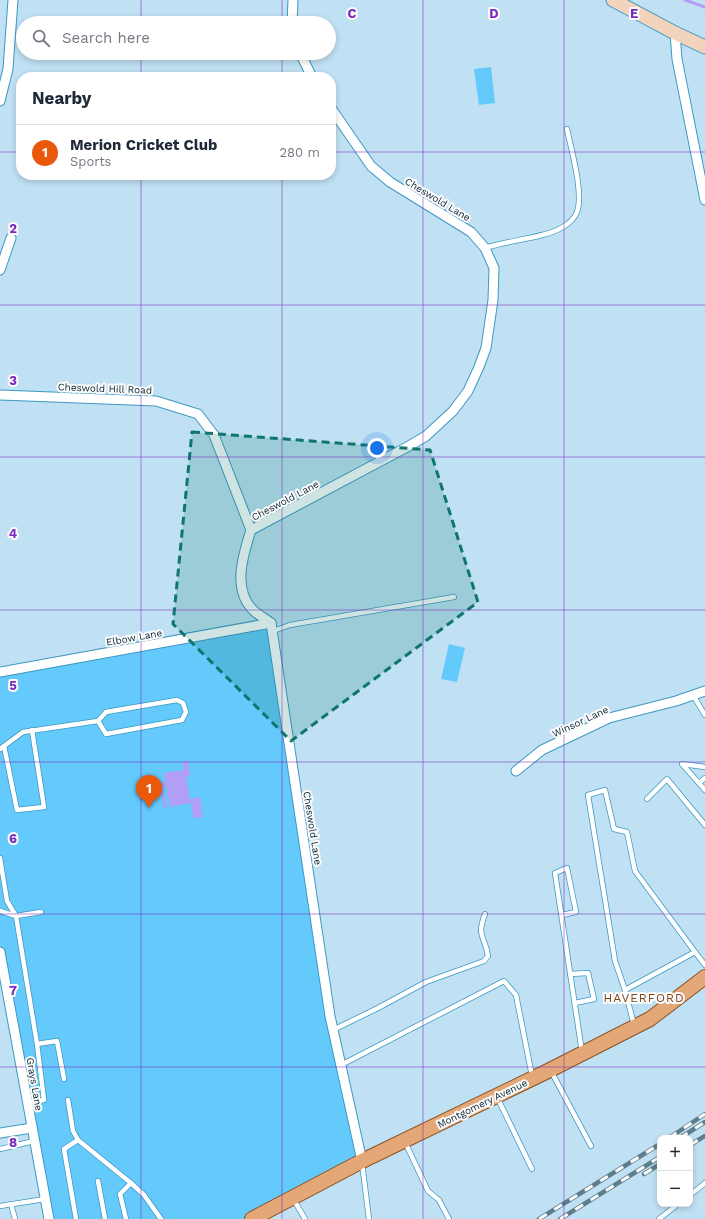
<!DOCTYPE html>
<meta charset="utf-8">
<style>
body{margin:0;font-family:"Work Sans",sans-serif;background:#f6f6f7;color:#1f2937}
.controls{position:absolute;right:12px;bottom:12px;display:grid;overflow:hidden;border-radius:8px;box-shadow:0 2px 6px #0003}
.controls button{width:36px;height:36px;display:grid;place-items:center;padding:0;border:0;border-bottom:1px solid #e0e1e3;background:#fff;color:#1f2937;font:20px sans-serif}
.you{position:absolute;left:377px;top:448px;width:14px;height:14px;margin:-10px;border:3px solid #fff;border-radius:50%;background:#1a73e8;box-shadow:0 0 0 6px #1a73e833}
.badge{display:grid;place-items:center;width:26px;height:26px;border-radius:50%;background:#ea580c;color:#fff;font-size:13px;font-weight:700}
.pin{position:absolute;translate:-50% -33px;filter:drop-shadow(0 1px 2px #0008)}
.pin::after{content:'';position:absolute;top:21px;width:14px;height:12px;background:inherit;clip-path:polygon(0 0,100% 0,50% 100%)}
.list{margin:0;padding:0;list-style:none}
h2{display:flex;justify-content:space-between;align-items:center;height:52px;margin:0;padding:0 16px;font-size:17px}
h2 small{font-size:13px;font-weight:400;color:#747a83}
.list li{display:grid;grid-template-columns:26px 1fr auto;gap:12px;align-items:center;box-sizing:border-box;height:56px;padding:0 16px;border-top:1px solid #e0e1e3}
.list b{display:block;font-size:15px;white-space:nowrap}
.list p{margin:0;font-size:13px;white-space:nowrap;color:#747a83}
.list em{font-size:13px;font-style:normal;color:#747a83}
.icon{flex:none;width:22px;height:22px;fill:none;stroke:currentColor;stroke-width:2;stroke-linecap:round;stroke-linejoin:round}
.map{position:relative;flex:none;width:705px;height:1219px;overflow:hidden}
.search{position:absolute;background:#fff;box-shadow:0 2px 6px #0003;left:16px;top:16px;width:320px;height:44px;display:flex;align-items:center;gap:10px;box-sizing:border-box;padding:0 14px;border-radius:22px;color:#747a83;font-size:15px}
.panel{position:absolute;background:#fff;box-shadow:0 2px 6px #0003;left:16px;top:72px;width:320px;height:108px;border-radius:16px}
.map>svg:first-child{display:block}
.green{fill:#64c9fb}
.water{fill:#b19ff5}
.lines{fill:none;stroke-linecap:round;stroke-linejoin:round}
.stream{stroke:#b19ff5;stroke-width:3}
.lane-casing{stroke:#3d98c3;stroke-width:6}
.street-casing{stroke:#3d98c3;stroke-width:11}
.secondary-casing{stroke:#3d98c3;stroke-width:15}
.primary-casing{stroke:#8a5223;stroke-width:16}
.lane{stroke:#fff;stroke-width:4.5}
.street{stroke:#fff;stroke-width:9}
.secondary{stroke:#f2d3bb;stroke-width:13}
.primary{stroke:#e4a777;stroke-width:14}
.rail-casing{stroke:#5f7e8d;stroke-width:4.5}
.rail{stroke:#fcfcfc;stroke-width:3;stroke-dasharray:9;stroke-linecap:butt}
.marked{fill:#0f766e;fill-opacity:0.2;stroke:#0f766e;stroke-width:3;stroke-dasharray:8 5;stroke-linejoin:round}
.grid{fill:none;stroke:#7b2cbf;stroke-width:1;stroke-opacity:0.55}
.labels{text-anchor:middle;stroke-width:4;stroke-linejoin:round;paint-order:stroke}
.street-label{font-size:10px;fill:#04212e;stroke:#fcfcfc}
.quarter-label{font-size:12px;letter-spacing:1px;fill:#804418;stroke:#fcfcfc}
.grid-label{font-size:13px;text-anchor:middle;font-weight:bold;fill:#7b2cbf;stroke:#fcfcfc;stroke-width:4;stroke-linejoin:round;paint-order:stroke}
</style>
<div class="map">
<svg width="705" height="1219" viewBox="0 0 705 1219">
<rect width="100%" height="100%" fill="#c0e1f3"/>
<!-- green -->
<g class="green">
<path d="M491,67L495,103L479,105L474,69Z"/>
<path d="M271,623L330,1016L362,1161L248,1219H50L0,945V672Z"/>
<path d="M449,644L465,648L457,682L441,679Z"/>
</g>
<!-- water -->
<path class="water" d="M188,761L190,776L186,777L190,799L200,797L203,817L193,818L191,803L170,807L166,786L163,787L167,808L164,809L159,782L165,783L164,773L184,770L182,762Z"/>
<g class="lines">
<!-- stream -->
<path class="stream" d="M685,0L705,7"/>
<defs>
<g id="lane">
<path d="M485,248C504,242 523,240 542,235C555,232 572,225 577,212C584,193 571,149 567,129"/>
<path d="M273,631L290,625L454,597"/>
<path d="M693,695L705,715"/>
<path d="M4,746L17,810L44,807L32,730"/>
<path d="M0,749L23,732L98,721L106,712L177,700L183,703L186,712L182,720L106,734L98,721"/>
<path d="M705,767L682,764L705,790"/>
<path d="M699,783L705,778"/>
<path d="M647,799L667,779L705,825"/>
<path d="M0,858L7,901L16,916"/>
<path d="M0,911L16,916"/>
<path d="M562,915L576,912L567,868L555,873L582,1052"/>
<path d="M570,974L588,973L594,999L575,1003"/>
<path d="M625,990L615,961L588,795L605,790L614,829L627,832L635,871L695,952"/>
<path d="M634,1025L625,990L695,952L705,965"/>
<path d="M333,1030L378,1008L426,982L484,961L488,956C485,935 476,938 485,914"/>
<path d="M37,1044L16,916L41,912"/>
<path d="M341,1065L504,981L516,995L532,1076"/>
<path d="M551,1071L591,1146"/>
<path d="M497,1097L532,1169"/>
<path d="M68,1100L73,1131L78,1140L131,1183L144,1195L161,1219"/>
<path d="M27,1103L44,1100L37,1044L57,1041L64,1079"/>
<path d="M405,1142L428,1191L439,1200L449,1219"/>
<path d="M0,1149L34,1141"/>
<path d="M362,1163L369,1219"/>
<path d="M98,1181L105,1219"/>
<path d="M690,1195L705,1183"/>
<path d="M294,1200L305,1219"/>
<path d="M11,1204L15,1219"/>
<path d="M0,1206L45,1199"/>
<path d="M76,1219L64,1149L78,1140"/>
<path d="M126,1219L120,1194L131,1183"/>
<path d="M659,1219L678,1204"/>
</g>
<g id="street">
<path d="M292,23L293,0"/>
<path d="M675,33L677,59L705,200"/>
<path d="M300,53L312,77"/>
<path d="M0,101L8,69L13,0"/>
<path d="M331,108L371,166L390,182L471,232L485,248L494,268L493,300L486,348L479,367L468,391L453,411L426,436L409,446L251,530C243,555 232,589 253,610C258,615 266,619 271,623L330,1016L362,1161"/>
<path d="M0,270L11,238"/>
<path d="M0,395L156,401L198,414L214,435L251,530"/>
<path d="M0,672L271,623"/>
<path d="M516,771L542,750L609,718L676,701L705,691"/>
<path d="M0,952L49,1219"/>
<path d="M0,1133L32,1128"/>
</g>
<path id="secondary" d="M613,0L675,33L705,47"/>
<path id="primary" d="M252,1219L362,1161L550,1070L650,1019L705,977"/>
</defs>
<!-- lane casing -->
<use href="#lane" class="lane-casing"/>
<!-- street casing -->
<use href="#street" class="street-casing"/>
<!-- secondary casing -->
<use href="#secondary" class="secondary-casing"/>
<!-- primary casing -->
<use href="#primary" class="primary-casing"/>
<!-- lane -->
<use href="#lane" class="lane"/>
<!-- street -->
<use href="#street" class="street"/>
<!-- secondary -->
<use href="#secondary" class="secondary"/>
<!-- primary -->
<use href="#primary" class="primary"/>
<defs>
<g id="rail">
<path d="M669,1138L705,1114"/>
<path d="M680,1138L705,1122"/>
<path d="M690,1145L705,1136"/>
<path d="M644,1174L660,1164"/>
<path d="M539,1219L660,1144"/>
<path d="M560,1219L660,1157"/>
</g>
</defs>
<!-- rail casing -->
<use href="#rail" class="rail-casing"/>
<!-- rail -->
<use href="#rail" class="rail"/>
</g>
<!-- marked area -->
<path class="marked" d="M192,432L430,450L478,602L291,741L173,624Z"/>
<!-- grid -->
<path class="grid" d="M141,0V23M282,0V23M423,0V1219M564,0V1219M141,53V77M282,53V77M0,152H21M331,152H705M141,175V1219M282,175V1219M0,305H705M0,457H705M0,610H705M0,762H705M0,914H705M0,1067H705"/>
<g class="labels">
<!-- street labels -->
<g class="street-label">
<text transform="translate(438 199) rotate(31)" y="4">Cheswold Lane</text>
<text transform="translate(105 388) rotate(2)" y="4">Cheswold Hill Road</text>
<text transform="translate(285 500) rotate(-28)" y="4">Cheswold Lane</text>
<text transform="translate(134 637) rotate(-10)" y="4">Elbow Lane</text>
<text transform="translate(580 721) rotate(-25)" y="4">Winsor Lane</text>
<text transform="translate(313 828) rotate(81)" y="4">Cheswold Lane</text>
<text transform="translate(35 1084) rotate(80)" y="4">Grays Lane</text>
<text transform="translate(482 1103) rotate(-26)" y="4">Montgomery Avenue</text>
</g>
<!-- quarter labels -->
<g class="quarter-label">
<text x="644" y="1002">HAVERFORD</text>
</g>
</g>
<g class="grid-label">
<text x="352" y="18">C</text>
<text x="494" y="18">D</text>
<text x="634" y="18">E</text>
<text x="13" y="233">2</text>
<text x="13" y="385">3</text>
<text x="13" y="538">4</text>
<text x="13" y="690">5</text>
<text x="13" y="843">6</text>
<text x="13" y="995">7</text>
<text x="13" y="1147">8</text>
</g>
</svg>
<div class="controls">
<button>+</button>
<button>−</button>
</div>
<div class="you"></div>
<div class="pin badge" style="left:149px;top:808px">1</div>
<div class="search"><svg class="icon" aria-label="search" viewBox="0 0 24 24"><circle cx="10" cy="10" r="6"/><path d="M15 15l6 6"/></svg>Search here</div>
<section class="panel">
<h2>Nearby<small></small></h2>
<ul class="list">
<li><span class="badge">1</span><div><b>Merion Cricket Club</b><p>Sports</p></div><em>280 m</em></li>
</ul>
</section>
</div>
